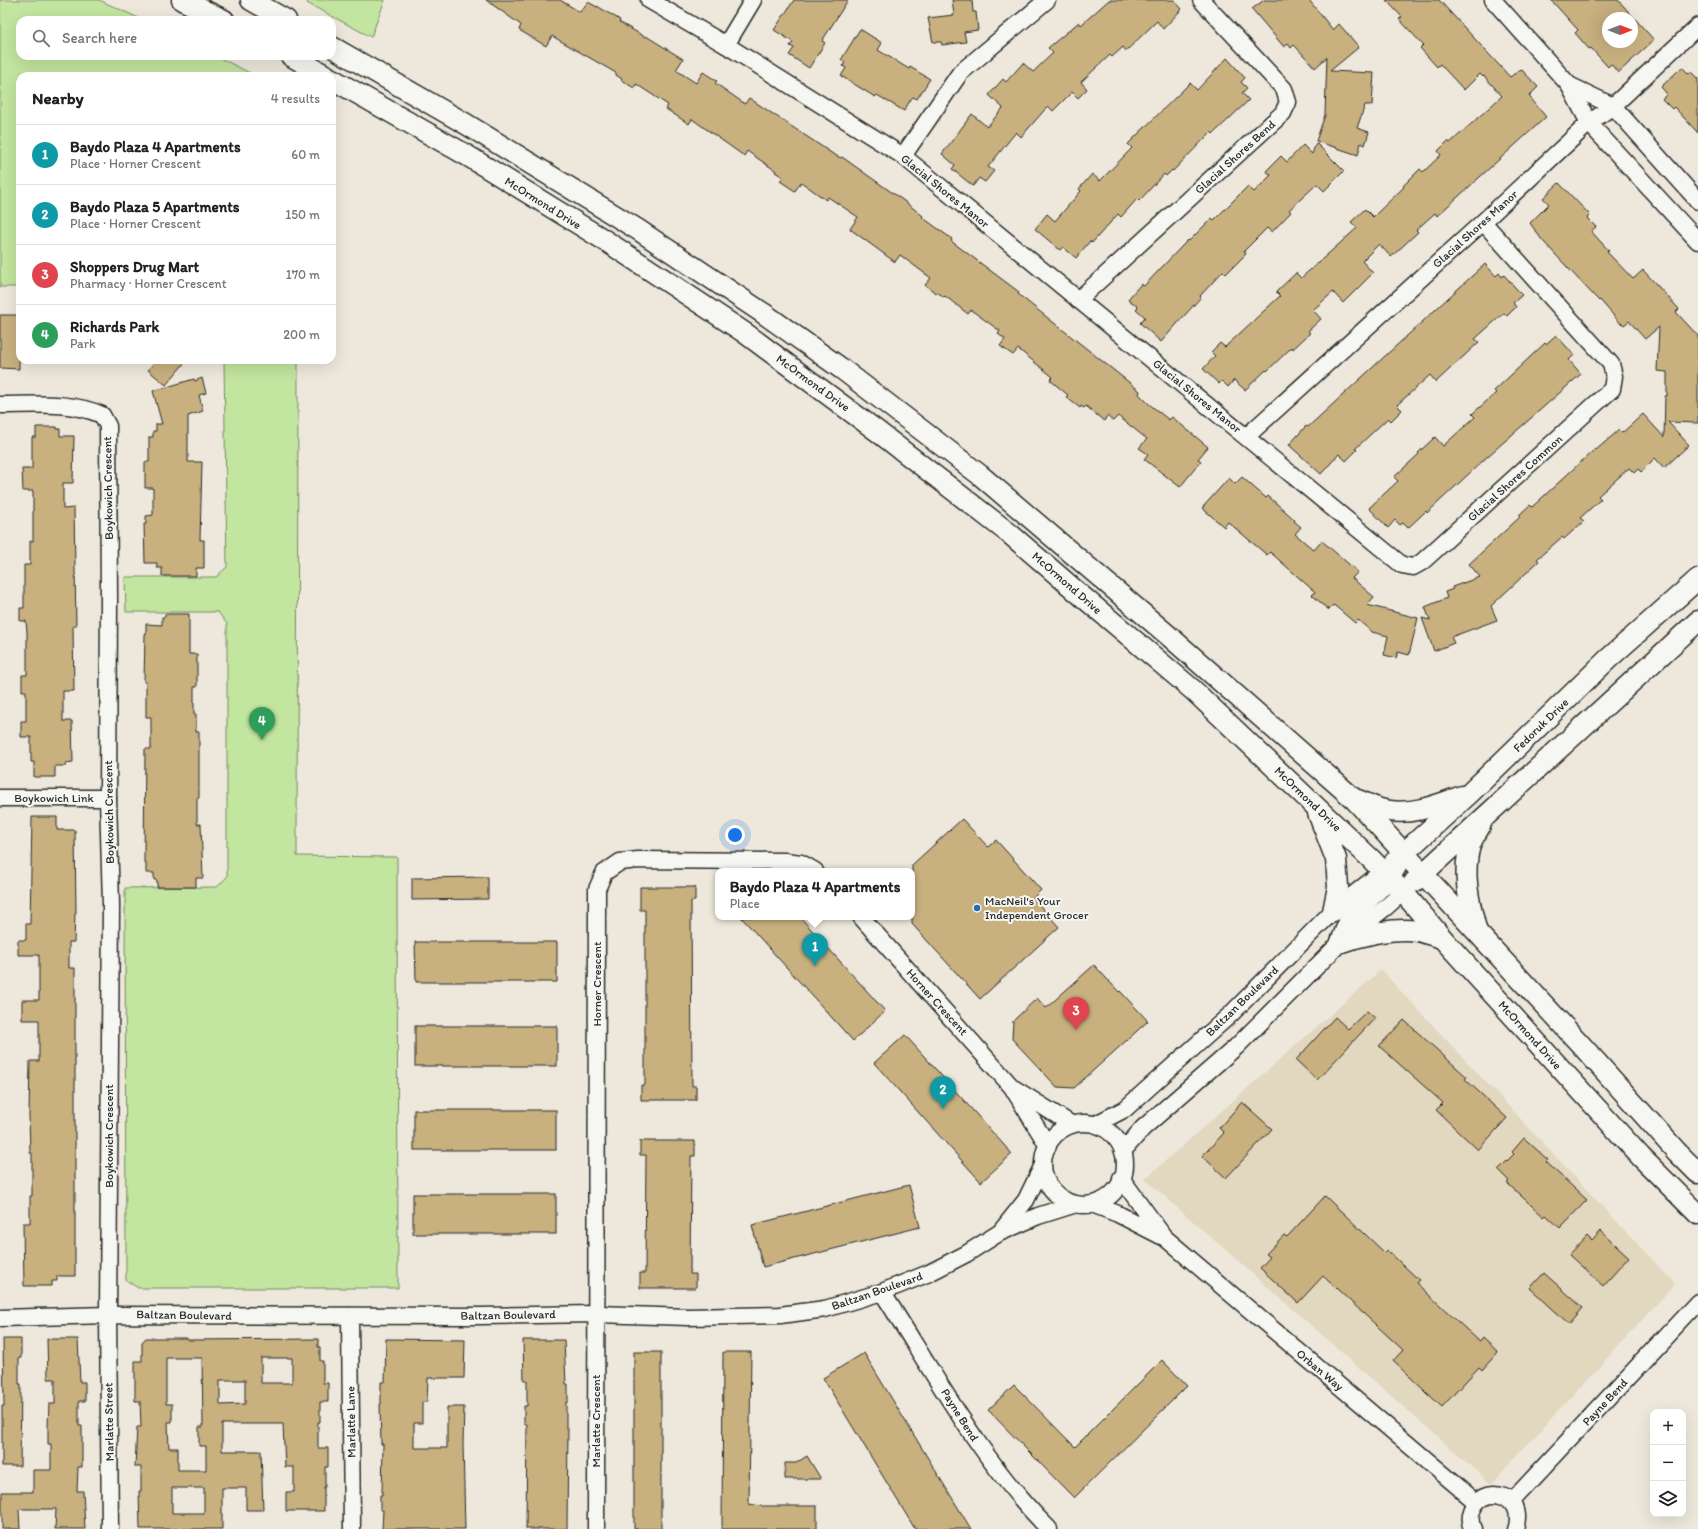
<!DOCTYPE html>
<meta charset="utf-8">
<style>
body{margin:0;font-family:Itim,sans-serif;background:#f6f6f6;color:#202124}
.controls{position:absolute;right:12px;bottom:12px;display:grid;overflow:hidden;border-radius:8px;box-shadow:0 4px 16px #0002}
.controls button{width:36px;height:36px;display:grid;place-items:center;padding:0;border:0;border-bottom:1px solid #e0e0e0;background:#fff;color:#202124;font:20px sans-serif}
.compass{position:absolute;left:1602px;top:12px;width:36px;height:36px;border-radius:50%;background:#fff;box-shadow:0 4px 16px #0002;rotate:90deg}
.you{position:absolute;left:735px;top:835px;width:14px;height:14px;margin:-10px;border:3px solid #fff;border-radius:50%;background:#1a73e8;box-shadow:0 0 0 6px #1a73e833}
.badge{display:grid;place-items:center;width:26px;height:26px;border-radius:50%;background:#b45309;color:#fff;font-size:13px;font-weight:700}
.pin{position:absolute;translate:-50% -33px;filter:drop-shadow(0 1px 2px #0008)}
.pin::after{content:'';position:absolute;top:21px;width:14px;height:12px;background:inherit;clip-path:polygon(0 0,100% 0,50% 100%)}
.popup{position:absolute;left:715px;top:868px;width:200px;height:52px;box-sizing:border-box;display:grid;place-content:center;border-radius:8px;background:#fff;filter:drop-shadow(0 1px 3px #0005);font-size:13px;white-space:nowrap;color:#757577}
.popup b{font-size:15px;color:#202124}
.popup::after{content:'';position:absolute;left:50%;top:100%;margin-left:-8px;border:8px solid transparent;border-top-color:#fff}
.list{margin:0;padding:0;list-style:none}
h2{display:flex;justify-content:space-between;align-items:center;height:52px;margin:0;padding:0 16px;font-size:17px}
h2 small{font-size:13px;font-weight:400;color:#757577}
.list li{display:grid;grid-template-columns:26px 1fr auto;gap:12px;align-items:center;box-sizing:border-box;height:60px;padding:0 16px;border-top:1px solid #e0e0e0}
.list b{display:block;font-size:15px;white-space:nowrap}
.list p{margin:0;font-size:13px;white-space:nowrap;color:#757577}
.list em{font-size:13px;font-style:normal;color:#757577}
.icon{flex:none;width:22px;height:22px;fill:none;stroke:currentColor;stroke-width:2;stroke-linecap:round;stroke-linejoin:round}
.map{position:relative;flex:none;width:1698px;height:1529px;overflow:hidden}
.search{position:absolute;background:#fff;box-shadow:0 4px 16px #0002;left:16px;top:16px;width:320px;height:44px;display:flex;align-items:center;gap:10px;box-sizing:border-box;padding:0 14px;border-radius:12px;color:#757577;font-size:15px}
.panel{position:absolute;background:#fff;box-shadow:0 4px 16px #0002;left:16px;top:72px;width:320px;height:292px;border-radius:12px}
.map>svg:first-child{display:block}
.built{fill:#e2d7bf}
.green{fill:#c2e59f;stroke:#768865}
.building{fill:#c8b07f;stroke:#2b2b2b;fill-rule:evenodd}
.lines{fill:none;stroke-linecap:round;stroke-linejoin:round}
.minor-casing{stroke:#2b2b2b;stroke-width:19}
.major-casing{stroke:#2b2b2b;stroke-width:23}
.minor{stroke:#f6f6f2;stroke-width:16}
.major{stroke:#f6f6f2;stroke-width:20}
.poi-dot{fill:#1f6fb2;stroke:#f6f6f2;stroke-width:1.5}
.labels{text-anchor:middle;stroke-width:4;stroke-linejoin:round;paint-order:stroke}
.street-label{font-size:12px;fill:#2b2b2b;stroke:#f6f6f2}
.poi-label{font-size:12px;fill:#2b2b2b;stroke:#f6f6f2;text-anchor:start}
</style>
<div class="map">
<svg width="1698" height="1529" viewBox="0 0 1698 1529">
<rect width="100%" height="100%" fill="#ede8db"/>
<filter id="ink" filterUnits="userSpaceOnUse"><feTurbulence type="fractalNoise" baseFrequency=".025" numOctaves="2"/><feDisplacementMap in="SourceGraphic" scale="8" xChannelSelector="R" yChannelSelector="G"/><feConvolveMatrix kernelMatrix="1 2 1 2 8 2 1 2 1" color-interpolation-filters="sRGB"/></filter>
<g filter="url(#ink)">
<!-- built -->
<path class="built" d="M1381,970L1675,1284L1491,1484L1145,1179Z"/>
<!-- green -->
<g class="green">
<path d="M0,0H99L143,20H20V56H216L256,76H20V287H0Z"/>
<path d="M308,0H385L371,37L307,3Z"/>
<path d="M224,360H298L297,856L397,857L398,1288H138L126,1280L125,888L217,887L227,877V624L218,612H126L125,577H216L227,567Z"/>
</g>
<!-- building -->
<g class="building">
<path d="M486,0H560L580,12L588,2L597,7V6L620,20L619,22L645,37L646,36L683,59L676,70L696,83L703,72L717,81L715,83L745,104L749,98L833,154L841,158L842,157L904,201L923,216L922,217L952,239L951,241L1019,292L1018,294L1044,315L1140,391L1139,394L1149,404L1169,420L1172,417L1208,447L1198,459L1201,461L1180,487L1144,459L1148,454L1139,448L1147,439L1118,416L1113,421L1107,416L1104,421L1086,406L1084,408L1081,406L1080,408L1066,397L1068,395L1050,380L1053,377L1018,349L1013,355L1000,346L1005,339L998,334L1000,331L971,310L968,314L945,296L944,297L937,292L936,293L925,285L931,278L900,255L895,262L850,229L858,217L828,197L826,200L801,182L795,191L780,181L783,177L775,172L776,171L747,151L744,156L692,119L689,124L666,109L668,105L636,84L634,88L621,80L622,79L616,75V73L552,36L546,46L519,30L521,25Z"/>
<path d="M794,0H848L822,41L825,43L809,68L789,55L794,48L790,46L793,42L774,30Z"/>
<path d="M952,0H972L973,12H976L978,30L964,32L966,42L942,45L941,42H933L928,18L954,15Z"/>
<path d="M1109,0H1174L1182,9L1163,29L1157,21L1126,51L1123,47L1112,57L1110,55L1081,82L1087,89L1078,98L1072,92L1053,111L1048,106L1021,137L1016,132L988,167L994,171L985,182L979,178L973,186L952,169L955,165L942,154L972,114L987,127L1003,108L989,95L1003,79L1006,82L1023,63L1033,72L1053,53L1048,48L1079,22L1081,25Z"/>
<path d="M1264,0H1309L1333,30L1339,24L1359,47L1330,71L1374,73L1372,105H1365L1357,128L1369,132L1365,145L1361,143L1358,155L1316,141L1325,115L1327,57L1315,68L1296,47L1294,45L1291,48L1288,44L1284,47L1252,9Z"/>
<path d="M1386,0H1439L1510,77L1521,69L1538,87L1529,96L1546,117L1437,216L1435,213L1416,230L1418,232L1391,257L1379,244L1362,261L1373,273L1343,303L1333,292L1313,310L1321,319L1308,331L1310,333L1293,349L1292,347L1267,371L1266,370L1245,390L1234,380L1228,387L1222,381L1219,384L1203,369L1215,356L1211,352L1220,343L1225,347L1280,296L1276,292L1296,273L1301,278L1357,228L1351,222L1365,209L1373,217L1404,187L1403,186L1420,169L1423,172L1441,155L1438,151L1448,141L1450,143L1502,96L1484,76L1483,77L1480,74L1464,90L1440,64L1437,67L1420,48L1423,45L1399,19L1402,17Z"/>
<path d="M1551,0H1618L1654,40L1618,73L1611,64L1608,67L1591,48L1589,49L1575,33L1578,30ZM1608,18H1632V42H1608Z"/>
<path d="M860,29L882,43L878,50L909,69L910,67L930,79L917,99L913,97L911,99L904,111L877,95L875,97L841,76L846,68L843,66L845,62L841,60Z"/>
<path d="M1227,58L1245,78L1241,82L1247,88L1242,93L1249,100L1213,134L1211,132L1173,171L1172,170L1166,176L1164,174L1139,201L1137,199L1121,217L1118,214L1092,243L1090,241L1076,258L1063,247L1060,250L1035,229L1047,214L1055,221L1081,191L1079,189L1092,174L1100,181L1132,148L1128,144L1190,83L1197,90Z"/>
<path d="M1682,67L1689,74L1691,72L1698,79V133L1674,107L1672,109L1662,99L1667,94L1661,87Z"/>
<path d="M1316,143L1344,171L1324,191L1317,184L1289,210L1291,212L1272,232L1267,228L1244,251L1246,254L1226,274L1223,271L1200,296L1201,297L1161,342L1140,323L1145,317L1136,309L1138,307L1128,299L1141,284L1144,286L1183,245L1188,240L1189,241L1212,218L1214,220L1248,186L1254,192L1271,175L1266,171L1281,156L1287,162L1303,145L1312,154Z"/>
<path d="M1559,183L1590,215L1587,218L1596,227L1591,231L1609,251L1607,252L1633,279L1643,270L1679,309L1676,312L1698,336V423L1668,422L1689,445L1664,468L1655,458L1641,472L1638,469L1634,473L1629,468L1598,496L1601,499L1580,518L1584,521L1564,539L1562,537L1537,559L1539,561L1491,606L1497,620L1451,637L1454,643L1434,651L1422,618L1430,620L1425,607L1447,598L1445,592L1453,589L1452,587L1480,577L1469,564L1521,516L1519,515L1530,505L1532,507L1595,449L1596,450L1619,430L1622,433L1643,414L1664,437L1665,396H1667V372L1657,371L1659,327L1645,339L1629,321L1624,325L1622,323L1621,324L1600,300L1599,301L1581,282L1542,240L1530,223L1549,204L1543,198Z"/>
<path d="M1485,264L1496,276L1499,273L1502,277L1504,275L1522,295L1513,303L1516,307L1507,316L1504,313L1475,339L1479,342L1436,382L1430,375L1397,405L1402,410L1391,421L1388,418L1355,449L1357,450L1346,461L1339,454L1321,474L1289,445L1306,426L1308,427Z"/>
<path d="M0,315H19V369L0,368Z"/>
<path d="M1556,335L1574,355L1569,360L1581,374L1488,456L1427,513L1426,511L1408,528L1403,523L1400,525L1395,520L1388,528L1369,508L1398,481L1394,477L1419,454L1418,453L1435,437L1443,446L1475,417L1472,414L1496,393L1494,391L1545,343L1546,344Z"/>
<path d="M156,360H187L166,385L148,370Z"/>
<path d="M202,378L206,393L199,395L203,411L188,416V462H202L200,540H204V568H196V576H162V568H157V563H145L144,524H146V516L153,515V488H145V462H149V437H153V431H156V424H162L153,391L194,379L195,381Z"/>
<path d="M36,427H57V429H60V436H74L73,483H63V509L74,508L76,626H73L74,691H63V721H72L73,762L66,763V766H55V777H34V762H31V737H21V721H26V691H22V675H27V632L26,621H20V608H24V565H30V541H33V491H23L22,469H32V437H36Z"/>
<path d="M1242,477L1266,498L1268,496L1295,520L1294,521L1301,527L1295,534L1314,550L1322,541L1358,572L1352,578L1374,597L1367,605L1418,618L1409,655L1398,652L1396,658L1384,655L1388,636L1372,632L1358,620L1355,623L1335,606L1333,605L1329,610L1312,595L1315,592L1270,552L1267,555L1228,522L1224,527L1202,508L1229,478L1235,484Z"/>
<path d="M165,614H189V654H197V687H194V714H196V732H199V798H197V824H201L203,878H196V887H157V880H154V873H146V862H144L145,749H151V717H146V682H144L145,634H146V624L162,625V617H165Z"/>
<path d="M32,817H57V830H75L76,913H75L74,942H69V968H75V1276H57V1281H52V1286H24L23,1223H30V1196H32V1153H30L29,1116L30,1061H39V1020H22V1000H39V955H18V940H26V924H30Z"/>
<path d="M962,819L988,847L996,840L1041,890L1033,898L1059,927L980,999L912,924V865Z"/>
<path d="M488,877V899L412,900V878Z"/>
<path d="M640,887H695V901H691L692,1086H696V1100H641V1085H645V910H640Z"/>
<path d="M741,917H800L885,1011L853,1041Z"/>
<path d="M415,942H557V982H416Z"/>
<path d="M1094,965L1119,992L1120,991L1148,1021L1074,1088L1057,1087L1012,1039L1013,1021L1037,998L1046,1008Z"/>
<path d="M1367,1011L1375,1018L1317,1080L1296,1060L1335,1017L1348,1029Z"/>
<path d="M1404,1020L1467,1077L1465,1079L1507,1118L1478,1150L1436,1110L1443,1103L1379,1046Z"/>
<rect x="415" y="1026" width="142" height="40"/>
<path d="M905,1035L1012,1154L981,1182L874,1063Z"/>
<path d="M1242,1102L1272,1129L1226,1178L1202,1156L1224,1133L1219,1128Z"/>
<rect x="414" y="1110" width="142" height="40"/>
<path d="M1524,1138L1548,1160L1546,1162L1587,1200L1560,1228L1546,1215L1544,1217L1507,1183L1509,1181L1498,1170L1514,1154L1512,1152Z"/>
<path d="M640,1141H695V1156H691L690,1274H696V1288H640V1273H645L646,1155H640Z"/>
<path d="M909,1185L920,1227L763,1267L752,1225Z"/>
<rect x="413" y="1194" width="143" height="40"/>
<path d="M1325,1196L1385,1253L1387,1250L1419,1280L1416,1283L1480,1342L1483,1338L1498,1352L1482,1370L1479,1367L1442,1407L1393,1361L1403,1350L1323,1276L1298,1303L1260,1268L1270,1257L1266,1254L1284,1235L1287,1237Z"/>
<path d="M1601,1231L1629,1257L1603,1286L1569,1255L1587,1236L1592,1241Z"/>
<path d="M1544,1273L1583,1308L1569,1324L1530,1288Z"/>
<path d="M146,1338H187V1340L318,1339V1347H320V1361H323V1383H328V1402H320V1422H318V1448H328V1467H325V1487H324V1511H286V1492H294V1467H285L283,1424H222V1451H261L263,1510H246V1488H222V1529H140L139,1491H141V1467H135L137,1427H141L140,1401H135V1361H142V1342ZM166,1358H202L203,1427H199V1446H206V1470H178V1448H169L168,1422H172V1404H166ZM261,1358H292V1383H261ZM220,1380H245V1404L220,1405ZM172,1488H204V1513H172Z"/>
<path d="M3,1339H21V1358H19V1384H21L20,1466H2V1406H4Z"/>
<path d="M47,1339H78L80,1382H85V1401H79V1426H82V1467H78L77,1491H83L85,1529H55L56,1509H22L19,1510L20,1529H2V1492H33V1470H51V1444H48V1426L49,1404H55V1379H48Z"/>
<path d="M386,1339L465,1340L464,1378H428L427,1402H422V1423H414V1448H447V1407H464L463,1444L465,1529H382L383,1510H380V1495H382L383,1444H381L380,1404H381V1382H385Z"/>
<path d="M523,1340H564L566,1384H568V1402H566V1428H568L567,1529H526L527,1424H524V1406H527V1380H524Z"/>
<rect x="634" y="1352" width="27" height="177"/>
<path d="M723,1352H751L749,1504L761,1506H817V1529H722Z"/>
<path d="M864,1353L971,1529H915L823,1378Z"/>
<path d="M1162,1360L1187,1386L1074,1498L988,1410L1014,1385L1075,1447Z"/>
<path d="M807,1456L821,1479H785V1463H796Z"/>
</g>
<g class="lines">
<defs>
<g id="minor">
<path d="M649,0L726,45L903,156L1402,565L1413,567L1422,562L1612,389L1614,376L1611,364L1483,222"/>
<path d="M1493,0L1569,85L1589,123L1698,241"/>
<path d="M726,45L753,0"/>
<path d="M1569,85L1613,106L1698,201"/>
<path d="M903,156L960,73L1047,0"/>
<path d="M1078,300L1283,113L1288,102L1284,89L1201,0"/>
<path d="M0,405C34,405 70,401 102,415L108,426L109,600L108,798L111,905L108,1315L110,1529"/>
<path d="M1247,436L1483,222L1589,123L1613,106L1698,26"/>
<path d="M0,798H108"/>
<path d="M861,917L1012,1087L1048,1146"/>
<path d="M1015,1089L1071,1124"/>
<circle cx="1084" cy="1164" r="41"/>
<path d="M1096,1124L1125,1109L1231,1014L1333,911L1383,871"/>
<path d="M1123,1151L1143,1128L1236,1047L1341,942L1385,908L1403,892"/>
<path d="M1121,1178L1164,1237L1476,1502"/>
<path d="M1092,1204L1118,1214L1161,1236"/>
<path d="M1002,1230L1026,1200L1042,1167"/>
<path d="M882,1292C933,1371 982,1463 1049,1529"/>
<path d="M350,1316L352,1529"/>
<path d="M0,1318L108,1315L480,1316L597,1314L688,1317L780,1315L825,1309L882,1292L929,1273L966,1254L999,1233L1038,1216L1076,1204"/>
<path d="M1512,1501L1698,1302"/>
<path d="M596,1529L597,889L604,873L620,862L638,860L785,861L801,863L815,871"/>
<path d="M1473,1529C1470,1523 1470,1517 1472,1511C1481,1482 1527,1492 1515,1529"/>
</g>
<g id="major">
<path d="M182,0L224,20"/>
<path d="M251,0L286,20"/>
<path d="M332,47L466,124L637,229L763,313L842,369L980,475L1169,636L1354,799L1583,1047L1677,1152L1698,1173"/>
<path d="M291,56L327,76"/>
<path d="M332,79L468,156L606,241L745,333L877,431L1010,534L1083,597L1193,690L1371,859L1403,892L1442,938L1641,1157L1698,1214"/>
<path d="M1358,800C1366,803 1375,808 1384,810C1411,816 1437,805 1462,796"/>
<path d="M1318,813L1336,859L1338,887L1333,911"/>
<path d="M1395,861L1469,794L1608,659L1698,579"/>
<path d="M1414,882L1698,621"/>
<path d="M1476,929C1469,902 1462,873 1470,845C1472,839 1477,832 1480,826"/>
<path d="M1341,942L1351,916L1389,878L1396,867"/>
<path d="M1341,942C1366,935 1392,927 1418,931C1426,933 1434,936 1442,938"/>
</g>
</defs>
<!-- minor casing -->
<use href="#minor" class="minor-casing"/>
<!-- major casing -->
<use href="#major" class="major-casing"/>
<!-- minor -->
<use href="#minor" class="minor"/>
<!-- major -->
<use href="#major" class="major"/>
</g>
</g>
<!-- markers -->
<circle class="poi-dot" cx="977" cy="908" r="4"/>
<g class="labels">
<!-- street labels -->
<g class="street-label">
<text transform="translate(1235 157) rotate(-42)" y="4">Glacial Shores Bend</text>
<text transform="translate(945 191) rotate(39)" y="4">Glacial Shores Manor</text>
<text transform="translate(543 203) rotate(32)" y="4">McOrmond Drive</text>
<text transform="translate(1475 229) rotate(-42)" y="4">Glacial Shores Manor</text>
<text transform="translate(813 383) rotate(36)" y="4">McOrmond Drive</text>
<text transform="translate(1197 396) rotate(39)" y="4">Glacial Shores Manor</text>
<text transform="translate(1515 478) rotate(-42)" y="4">Glacial Shores Common</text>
<text transform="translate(108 488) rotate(-91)" y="4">Boykowich Crescent</text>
<text transform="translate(1067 583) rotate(41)" y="4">McOrmond Drive</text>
<text transform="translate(1541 725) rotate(-44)" y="4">Fedoruk Drive</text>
<text x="54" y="802">Boykowich Link</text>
<text transform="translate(1308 799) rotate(44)" y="4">McOrmond Drive</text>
<text transform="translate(109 812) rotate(-91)" y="4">Boykowich Crescent</text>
<text transform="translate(597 984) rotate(-90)" y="4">Horner Crescent</text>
<text transform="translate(1242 1001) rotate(-44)" y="4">Baltzan Boulevard</text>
<text transform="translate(937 1002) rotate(48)" y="4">Horner Crescent</text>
<text transform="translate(1530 1035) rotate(48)" y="4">McOrmond Drive</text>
<text transform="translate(109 1136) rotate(-90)" y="4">Boykowich Crescent</text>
<text transform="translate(877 1291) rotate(-19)" y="4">Baltzan Boulevard</text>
<text transform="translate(184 1315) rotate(1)" y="4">Baltzan Boulevard</text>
<text transform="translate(508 1315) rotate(-1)" y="4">Baltzan Boulevard</text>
<text transform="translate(1320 1370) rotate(40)" y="4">Orban Way</text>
<text transform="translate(1605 1402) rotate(-47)" y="4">Payne Bend</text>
<text transform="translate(960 1415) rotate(58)" y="4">Payne Bend</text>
<text transform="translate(596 1421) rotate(-90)" y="4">Marlatte Crescent</text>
<text transform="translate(109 1422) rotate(-91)" y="4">Marlatte Street</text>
<text transform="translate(351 1422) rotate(-91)" y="4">Marlatte Lane</text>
</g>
<!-- poi labels -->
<g class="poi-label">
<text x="985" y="905">MacNeil's Your<tspan x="985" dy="14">Independent Grocer</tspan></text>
</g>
</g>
</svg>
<div class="controls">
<button>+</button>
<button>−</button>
<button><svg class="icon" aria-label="layers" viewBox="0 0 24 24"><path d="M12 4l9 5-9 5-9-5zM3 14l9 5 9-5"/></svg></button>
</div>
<svg class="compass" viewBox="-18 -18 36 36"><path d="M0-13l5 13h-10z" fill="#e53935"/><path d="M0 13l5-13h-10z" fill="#757577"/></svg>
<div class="you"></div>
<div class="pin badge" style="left:815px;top:966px;background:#0f9aa8">1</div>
<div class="popup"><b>Baydo Plaza 4 Apartments</b>Place</div>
<div class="pin badge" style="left:943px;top:1109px;background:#0f9aa8">2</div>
<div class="pin badge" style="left:1076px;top:1030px;background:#e0444e">3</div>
<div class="pin badge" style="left:262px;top:740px;background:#2e9e5b">4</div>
<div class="search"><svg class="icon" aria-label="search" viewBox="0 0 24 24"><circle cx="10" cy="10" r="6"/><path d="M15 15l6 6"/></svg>Search here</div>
<section class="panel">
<h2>Nearby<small>4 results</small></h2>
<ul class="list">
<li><span class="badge" style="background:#0f9aa8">1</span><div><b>Baydo Plaza 4 Apartments</b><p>Place · Horner Crescent</p></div><em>60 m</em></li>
<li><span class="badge" style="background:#0f9aa8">2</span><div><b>Baydo Plaza 5 Apartments</b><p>Place · Horner Crescent</p></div><em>150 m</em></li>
<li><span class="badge" style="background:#e0444e">3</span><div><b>Shoppers Drug Mart</b><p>Pharmacy · Horner Crescent</p></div><em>170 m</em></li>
<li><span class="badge" style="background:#2e9e5b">4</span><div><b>Richards Park</b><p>Park</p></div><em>200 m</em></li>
</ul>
</section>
</div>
